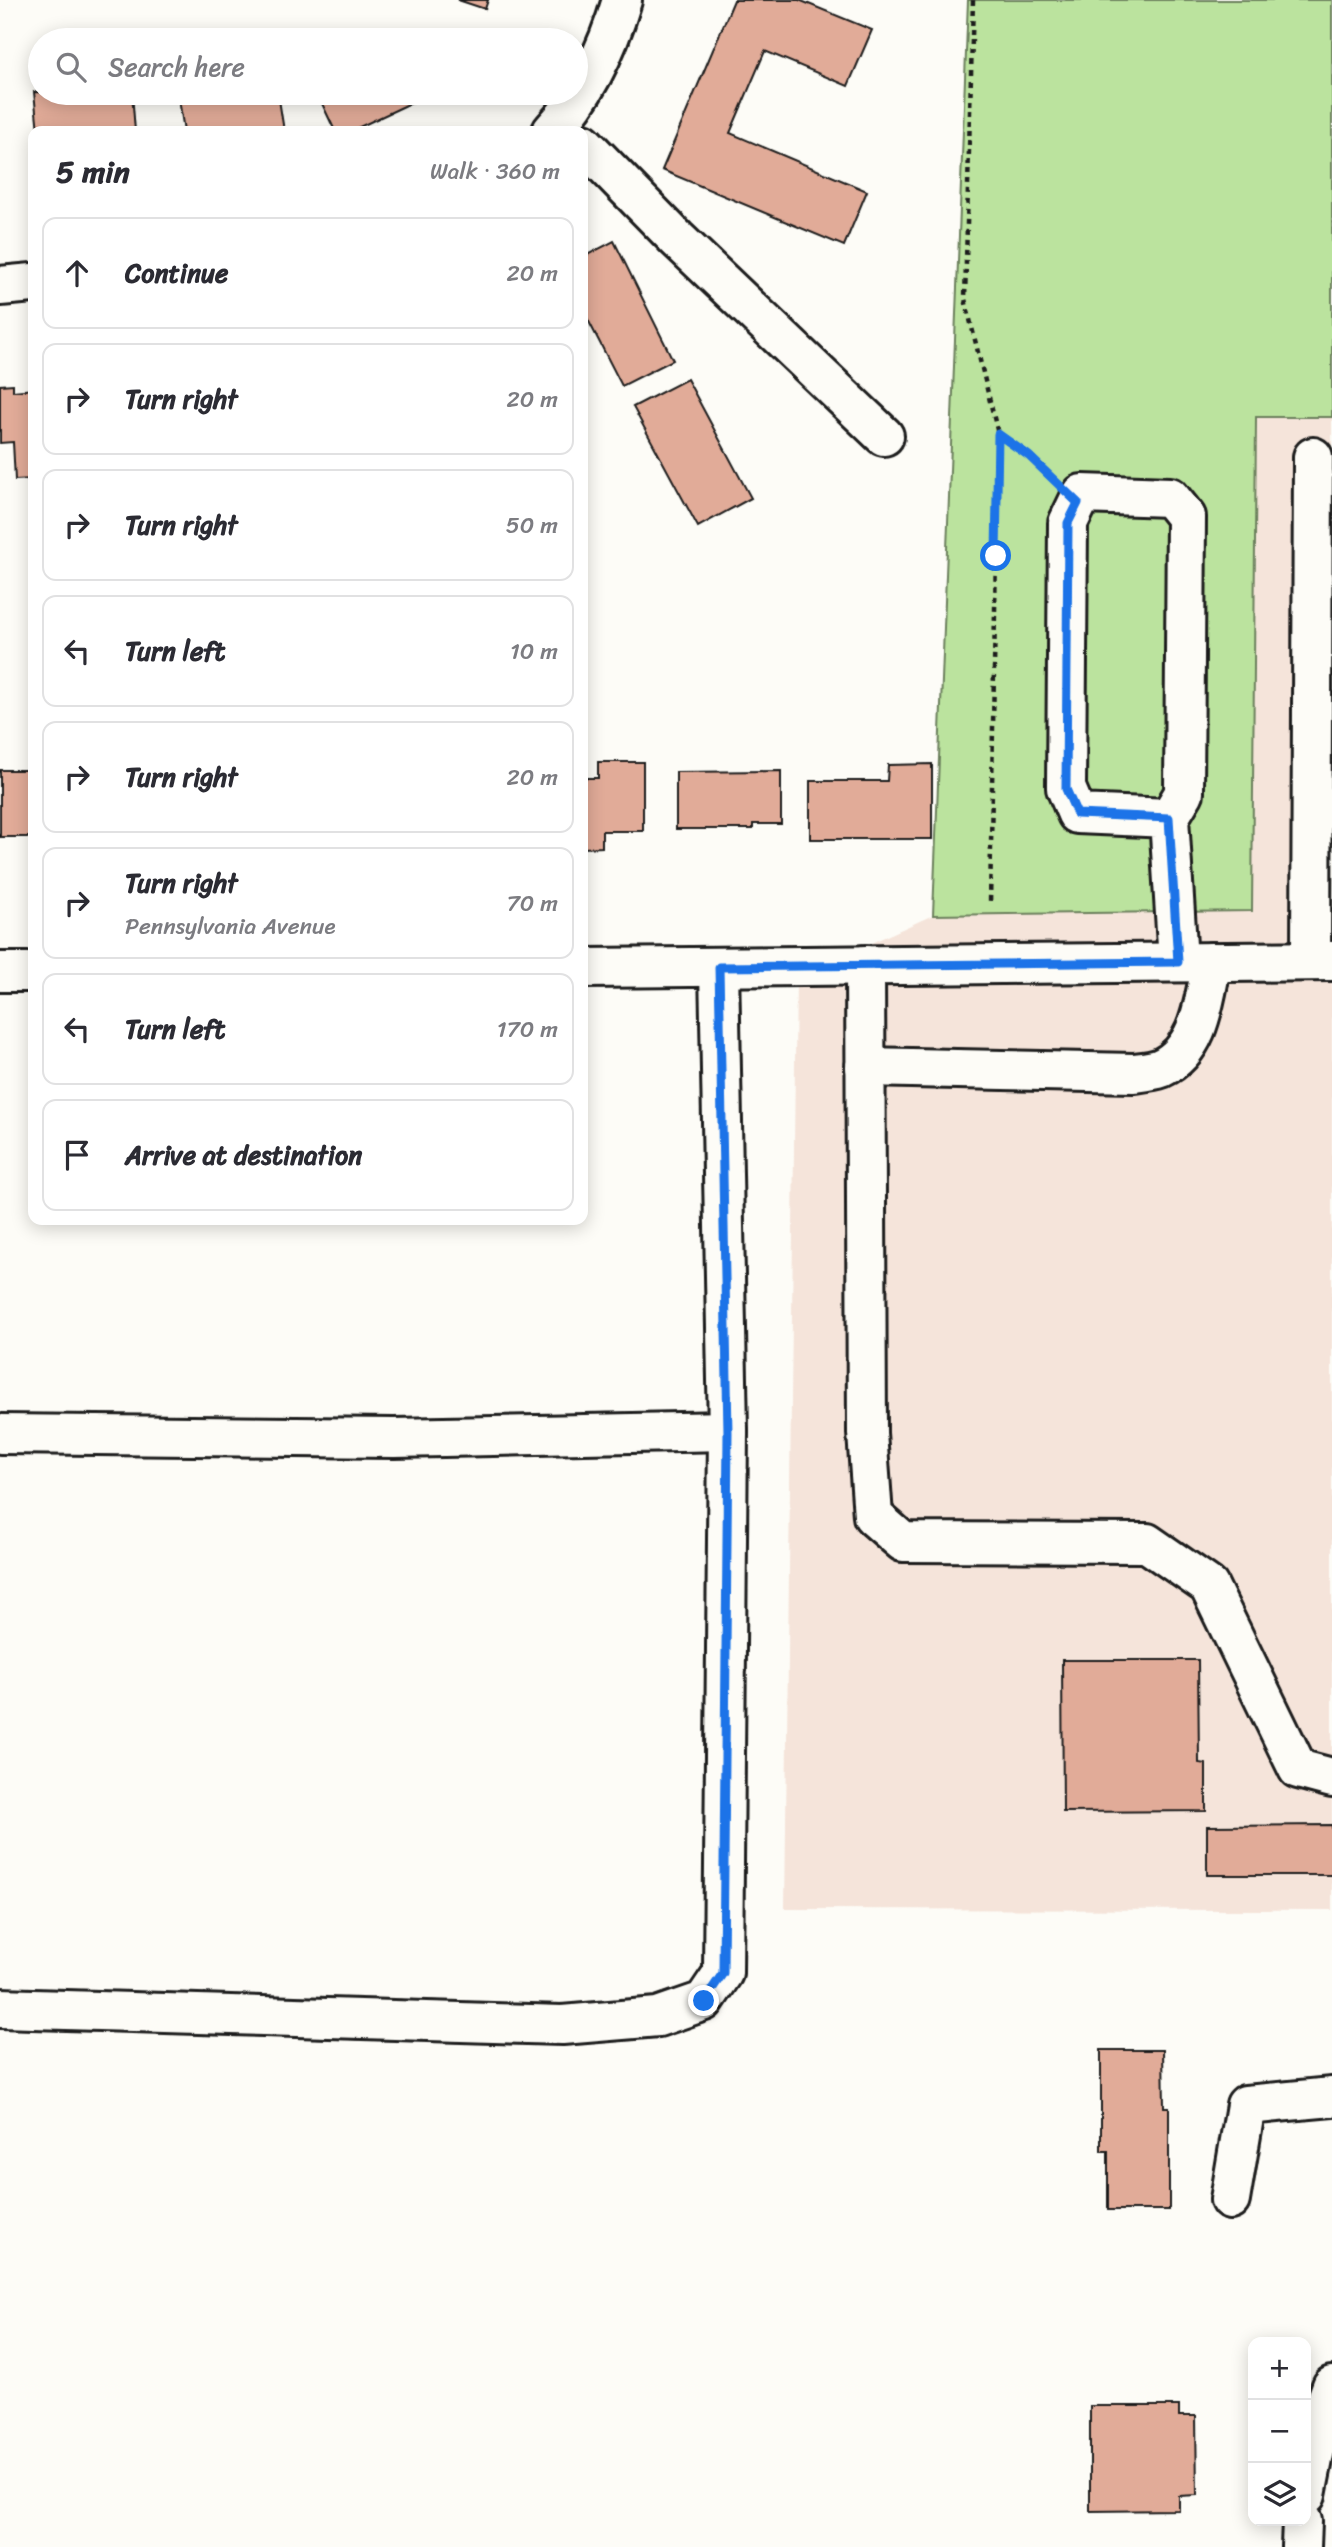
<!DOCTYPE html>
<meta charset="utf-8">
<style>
body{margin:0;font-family:Sriracha,sans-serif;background:#f2f2f3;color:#2b2b33}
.controls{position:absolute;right:21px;bottom:21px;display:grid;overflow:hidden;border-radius:14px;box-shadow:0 4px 18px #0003}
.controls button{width:63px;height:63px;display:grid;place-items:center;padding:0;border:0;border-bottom:2px solid #e1e1e2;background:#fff;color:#2b2b33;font:35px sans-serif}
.stop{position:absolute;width:21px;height:21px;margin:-16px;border:5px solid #1a73e8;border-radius:50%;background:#fff}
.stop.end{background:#1a73e8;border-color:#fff;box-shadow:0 2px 7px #0008}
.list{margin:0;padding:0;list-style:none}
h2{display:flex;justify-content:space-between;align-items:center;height:91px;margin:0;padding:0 28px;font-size:30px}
h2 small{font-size:23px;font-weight:400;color:#7c7c81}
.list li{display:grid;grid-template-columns:46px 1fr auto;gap:21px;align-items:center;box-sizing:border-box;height:112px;margin:0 14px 14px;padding:0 14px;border:2px solid #e1e1e2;border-radius:14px}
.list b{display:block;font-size:26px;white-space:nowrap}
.list p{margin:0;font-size:23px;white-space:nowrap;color:#7c7c81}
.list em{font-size:23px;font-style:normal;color:#7c7c81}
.icon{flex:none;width:38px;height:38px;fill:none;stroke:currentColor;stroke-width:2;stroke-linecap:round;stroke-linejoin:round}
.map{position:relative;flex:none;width:1332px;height:2547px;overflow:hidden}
.search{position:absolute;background:#fff;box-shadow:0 4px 18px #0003;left:28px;top:28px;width:560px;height:77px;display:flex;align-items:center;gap:18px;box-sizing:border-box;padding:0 24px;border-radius:38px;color:#7c7c81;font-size:26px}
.panel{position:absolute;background:#fff;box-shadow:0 4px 18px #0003;left:28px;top:126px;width:560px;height:1099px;border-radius:14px}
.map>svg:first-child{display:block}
.built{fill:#f5e4da}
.green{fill:#bbe39e;stroke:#6c805d;stroke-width:2}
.building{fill:#e1ab98;stroke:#1c1c1c;stroke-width:2}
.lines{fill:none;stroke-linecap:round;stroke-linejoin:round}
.minor-casing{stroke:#1c1c1c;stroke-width:44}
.path{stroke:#1c1c1c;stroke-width:4.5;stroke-dasharray:5 5;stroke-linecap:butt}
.minor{stroke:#fdfcf7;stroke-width:38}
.route{stroke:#1a73e8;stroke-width:9}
</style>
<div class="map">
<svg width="1332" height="2547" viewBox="0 0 1332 2547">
<rect width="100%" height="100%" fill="#fdfcf7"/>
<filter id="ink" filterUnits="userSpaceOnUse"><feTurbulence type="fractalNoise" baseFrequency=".0143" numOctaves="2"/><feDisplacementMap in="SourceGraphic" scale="14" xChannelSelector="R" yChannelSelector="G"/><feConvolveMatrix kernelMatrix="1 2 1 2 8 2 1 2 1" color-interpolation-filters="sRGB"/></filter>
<g filter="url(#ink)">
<!-- built -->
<path class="built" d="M1256,417H1332V1910L785,1909L796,977L933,915L1252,911Z"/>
<!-- green -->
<path class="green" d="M968,0H1332V417H1256L1252,911L933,915Z"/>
<!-- building -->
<g class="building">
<path d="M458,0H488L485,9Z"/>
<path d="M734,0H799L872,30L848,86L765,51L730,133L867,191L844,246L662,170Z"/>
<path d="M415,33L419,40H400Z"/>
<path d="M34,92L132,93L135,131H38Z"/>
<path d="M178,93H278L284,131H184Z"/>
<path d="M317,93H432L351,131H335Z"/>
<path d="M614,241L673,360L622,386L583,310V257Z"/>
<path d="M687,379L751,498L698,527L633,407Z"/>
<path d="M13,384V391L33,389V479L15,480L13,442L0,443V385Z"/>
<path d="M598,762H643V831H602V847L583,848V778H598Z"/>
<path d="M932,764V839H810V781H887L888,765Z"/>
<rect x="0" y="770" width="33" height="67"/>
<path d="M781,771V824H753V829H676V772Z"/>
<path d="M1062,1660H1198L1199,1763L1206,1764V1811L1063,1812Z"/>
<path d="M1332,1825V1875H1207V1826Z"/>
<path d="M1101,2050H1163L1164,2107H1169V2210H1108V2151H1101Z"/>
<path d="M1090,2406H1179V2416H1196L1197,2495L1179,2496V2510L1090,2511Z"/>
</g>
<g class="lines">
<defs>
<g id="minor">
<path d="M552,131C586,95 608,48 622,0"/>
<path d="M583,143L677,239L884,436"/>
<path d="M0,286L33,283"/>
<path d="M1169,818L1077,814L1066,788L1068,523L1082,494L1170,497L1186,517L1184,793L1169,818L1178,962"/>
<path d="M1311,961L1313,457"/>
<path d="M865,965L867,1433L873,1516L903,1542L1147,1543L1209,1586L1298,1769L1332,1778"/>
<path d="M583,968L1332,961"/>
<path d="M0,972H33"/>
<path d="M865,1067L1134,1073C1142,1072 1153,1071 1161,1068C1201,1049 1204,999 1212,962"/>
<path d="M0,1434L394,1438L728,1431"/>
<path d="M0,2008L562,2025L658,2017L704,2001L723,1973L728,1431L719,967"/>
<path d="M1230,2200L1246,2105L1332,2097"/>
<path d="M1306,2495L1322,2413L1332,2386"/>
<path d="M1301,2547L1302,2521"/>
</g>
</defs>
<!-- minor casing -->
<use href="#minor" class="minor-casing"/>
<!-- path -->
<g class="path">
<path d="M973,0L965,299L998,434L990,904"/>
<path d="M998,434L1029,455L1047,473"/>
</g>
<!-- minor -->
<use href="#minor" class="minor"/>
</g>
</g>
<g class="lines" filter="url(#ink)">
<!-- route -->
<path class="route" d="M704,2001L723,1973L728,1432L719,967L1178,962L1169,818L1077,814L1066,789L1068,523L1078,503L1029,456L998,434L996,556"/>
</g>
</svg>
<div class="controls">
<button>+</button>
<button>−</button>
<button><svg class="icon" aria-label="layers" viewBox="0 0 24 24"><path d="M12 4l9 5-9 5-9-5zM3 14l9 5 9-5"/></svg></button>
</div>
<div class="stop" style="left:996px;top:556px"></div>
<div class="stop end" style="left:704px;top:2001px"></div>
<div class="search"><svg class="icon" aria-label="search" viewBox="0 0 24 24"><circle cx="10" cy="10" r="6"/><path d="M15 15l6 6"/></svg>Search here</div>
<section class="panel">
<h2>5 min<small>Walk · 360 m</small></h2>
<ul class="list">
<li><svg class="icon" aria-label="ahead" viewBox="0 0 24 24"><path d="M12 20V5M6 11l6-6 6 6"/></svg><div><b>Continue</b></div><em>20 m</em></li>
<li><svg class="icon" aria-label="right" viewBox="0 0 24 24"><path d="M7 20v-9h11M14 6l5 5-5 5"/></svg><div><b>Turn right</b></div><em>20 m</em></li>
<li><svg class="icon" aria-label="right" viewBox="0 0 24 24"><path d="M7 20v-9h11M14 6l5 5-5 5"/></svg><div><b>Turn right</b></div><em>50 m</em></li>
<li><svg class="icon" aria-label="left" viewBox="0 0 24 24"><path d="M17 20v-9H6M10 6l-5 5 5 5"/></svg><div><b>Turn left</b></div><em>10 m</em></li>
<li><svg class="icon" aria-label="right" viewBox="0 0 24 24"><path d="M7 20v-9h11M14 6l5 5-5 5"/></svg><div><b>Turn right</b></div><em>20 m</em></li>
<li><svg class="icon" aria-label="right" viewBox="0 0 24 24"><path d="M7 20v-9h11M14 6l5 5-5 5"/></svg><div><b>Turn right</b><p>Pennsylvania Avenue</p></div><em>70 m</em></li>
<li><svg class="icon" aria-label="left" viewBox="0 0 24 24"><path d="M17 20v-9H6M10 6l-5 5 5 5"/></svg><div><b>Turn left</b></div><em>170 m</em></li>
<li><svg class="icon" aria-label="arrive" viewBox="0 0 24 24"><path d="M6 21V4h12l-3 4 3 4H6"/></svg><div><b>Arrive at destination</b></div></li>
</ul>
</section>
</div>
